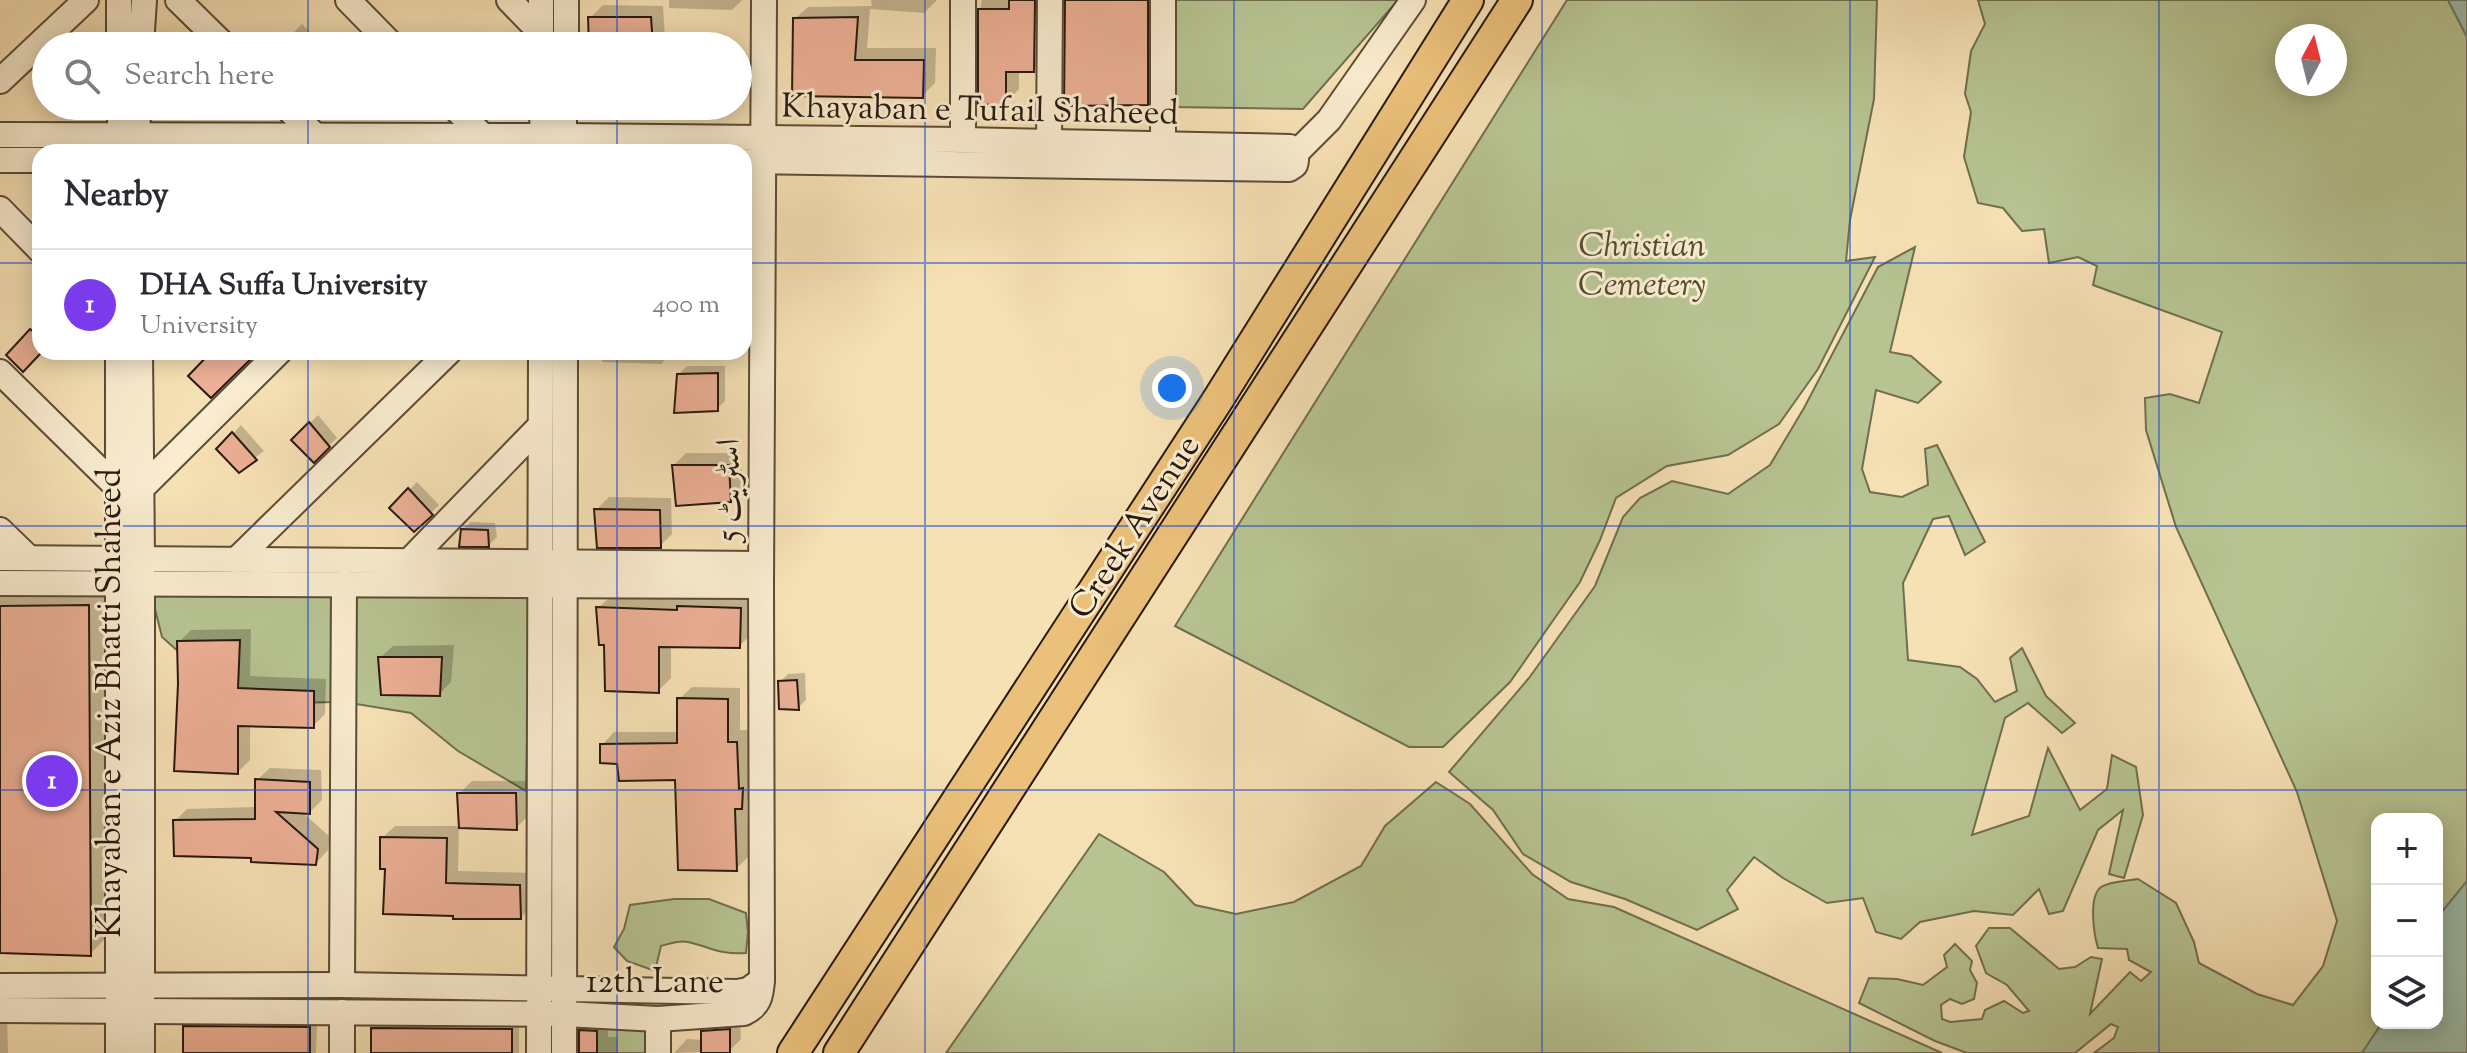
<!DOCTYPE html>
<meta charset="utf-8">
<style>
body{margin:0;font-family:"Sorts Mill Goudy",Amiri,serif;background:#f7f7f7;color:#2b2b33}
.controls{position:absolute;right:24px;bottom:24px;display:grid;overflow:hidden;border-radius:16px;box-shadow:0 4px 20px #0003}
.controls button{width:72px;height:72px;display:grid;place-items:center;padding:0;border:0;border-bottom:2px solid #e1e1e2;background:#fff;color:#2b2b33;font:40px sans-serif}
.compass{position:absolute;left:2275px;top:24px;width:72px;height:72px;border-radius:50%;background:#fff;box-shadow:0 4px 20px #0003;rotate:7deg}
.you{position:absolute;left:1172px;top:388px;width:28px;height:28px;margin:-20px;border:6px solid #fff;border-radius:50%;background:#1a73e8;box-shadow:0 0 0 12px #1a73e833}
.badge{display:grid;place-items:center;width:52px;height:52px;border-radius:50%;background:#7c3aed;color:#fff;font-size:26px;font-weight:700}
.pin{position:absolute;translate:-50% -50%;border:4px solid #fff;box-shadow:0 2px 8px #0006}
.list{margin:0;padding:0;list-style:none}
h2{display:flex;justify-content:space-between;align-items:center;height:104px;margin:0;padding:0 32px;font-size:34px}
h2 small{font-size:26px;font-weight:400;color:#7c7c81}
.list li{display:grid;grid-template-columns:52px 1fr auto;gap:24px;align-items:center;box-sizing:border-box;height:112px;padding:0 32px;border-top:2px solid #e1e1e2}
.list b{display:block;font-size:30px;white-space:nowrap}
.list p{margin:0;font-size:26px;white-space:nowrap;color:#7c7c81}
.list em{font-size:26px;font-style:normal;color:#7c7c81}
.icon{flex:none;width:44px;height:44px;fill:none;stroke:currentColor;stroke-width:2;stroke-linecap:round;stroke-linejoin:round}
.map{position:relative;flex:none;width:2467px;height:1053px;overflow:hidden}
.search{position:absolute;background:#fff;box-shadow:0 4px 20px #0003;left:32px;top:32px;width:720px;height:88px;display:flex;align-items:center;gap:20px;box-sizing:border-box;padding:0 28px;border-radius:44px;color:#7c7c81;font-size:30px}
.panel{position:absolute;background:#fff;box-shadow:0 4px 20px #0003;left:32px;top:144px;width:720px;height:216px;border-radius:24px}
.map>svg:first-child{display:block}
.green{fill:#b7c492;stroke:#706e50;stroke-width:2;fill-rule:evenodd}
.water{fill:#9dbeaa;stroke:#6e7c6b;stroke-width:2}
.shadow{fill:#0003}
.building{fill:#edb096;stroke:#28190d;stroke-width:2}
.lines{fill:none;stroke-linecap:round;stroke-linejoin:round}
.minor-casing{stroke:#5c4b37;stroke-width:28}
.major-casing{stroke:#28190d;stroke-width:34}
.minor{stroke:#f9eccf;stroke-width:24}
.major{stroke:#ebc07a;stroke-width:30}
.grid{fill:none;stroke:#1d4ed8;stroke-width:2;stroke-opacity:0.55}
.labels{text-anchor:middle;stroke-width:6;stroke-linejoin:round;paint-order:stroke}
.street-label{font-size:34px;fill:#28190d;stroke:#f9eccf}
.park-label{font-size:34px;font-style:italic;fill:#534c35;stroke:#f9eccf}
</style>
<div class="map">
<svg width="2467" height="1053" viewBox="0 0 2467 1053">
<rect width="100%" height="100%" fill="#f6e1b5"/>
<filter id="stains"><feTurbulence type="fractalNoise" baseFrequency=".0025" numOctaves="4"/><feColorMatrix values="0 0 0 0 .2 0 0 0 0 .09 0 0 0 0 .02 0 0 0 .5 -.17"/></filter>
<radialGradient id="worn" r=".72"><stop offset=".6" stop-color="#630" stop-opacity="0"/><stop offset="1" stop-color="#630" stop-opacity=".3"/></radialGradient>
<!-- green -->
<g class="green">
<path d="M1175,0H1398L1303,109L1173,107Z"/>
<path d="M1567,0H1877L1874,99L1850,220L1846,261L1875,257L1818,369L1779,424L1728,455L1667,466L1616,498L1600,540L1580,582L1510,682L1443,747H1409L1175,626Z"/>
<path d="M1978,0H2448L2467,37V881L2437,918V819H2377V1023H2382L2362,1053H2094L2114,1038L2118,1027L2111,1024L2075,1053H1967L1935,1041L1859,1003L1869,978L1897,979L1923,985L1947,967L1944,955L1955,944L1972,961L1970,970L1977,983L1974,999L1962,1004L1950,999L1941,1005L1942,1019L1950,1022L1982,1019L1985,1010L2004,1001L2023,1013L2029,1011L2007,985L1986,973L1976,946L1989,928H2010L2059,969L2075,967L2091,957L2102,959L2090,1014L2130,972L2141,981L2151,972L2129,960L2127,949L2098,948C2094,935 2088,897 2101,887C2110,881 2127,881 2138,879L2176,903L2194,942L2199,963L2257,994L2293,1005L2323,966L2337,921L2297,792L2176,527L2146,430L2145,398L2170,394L2199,403L2222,332L2093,285L2097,266L2078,257L2049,263L2044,229L2022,231L2003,208L1978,203L1964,157L1971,112L1965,94L1971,51L1985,24ZM2287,36H2335V84H2287Z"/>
<path d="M1915,247L1890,352L1911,356L1941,382L1918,403L1876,390L1862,469L1870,492L1902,497L1928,485L1925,449L1937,445L1985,542L1965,555L1949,516L1933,519L1903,583L1908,660L1960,667L1977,679L1995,702L2017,691L2010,658L2022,648L2046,696L2075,723L2062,733L2028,703L2005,718L1972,835L2029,816L2048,748L2080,810L2107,789L2112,755L2136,767L2143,815L2124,878L2109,874L2123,810L2098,830L2063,911L2049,914L2039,889L2013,915L1974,911L1920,922L1901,939L1876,932L1863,898L1827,903L1783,878L1754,857L1727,890L1738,909L1697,930L1625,899L1571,882L1523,854L1493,810L1449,772L1529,678L1595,586L1623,517L1640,498L1672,481L1728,494L1770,465L1804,408L1878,267Z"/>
<path d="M335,592V702L247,704L198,669L162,637L151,593Z"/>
<path d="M354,593L530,594L526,791L458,751L411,713L356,704Z"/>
<path d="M1436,782L1470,804L1532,874L1568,899L1614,907L1942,1053H946L1099,834L1164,872L1195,905L1236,914L1294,902L1361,866L1385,826Z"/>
<path d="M674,899H709L746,913L748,932L746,953C719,955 711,947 688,942C679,940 669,944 661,946L655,971L627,961L614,947L624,929L630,905Z"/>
<path d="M569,1023L650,1025V1053H569Z"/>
</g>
<!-- water -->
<g class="water">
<path d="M2448,0H2467V37Z"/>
<path d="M2467,881V1053H2362L2382,1023H2437V918Z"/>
</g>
<!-- shadow -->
<g class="shadow">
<path d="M669,0H742L732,10L669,8Z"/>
<path d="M871,0H937L924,13L870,9L867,48H936L935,83L922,96L794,94L795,19L808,7L872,6Z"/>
<path d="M982,0H1048V56L1034,70H1019V89L1005,104L980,10Z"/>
<path d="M1067,0H1161V88L1147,103Z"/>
<path d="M603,5L663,6L665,40L659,46H591L590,18Z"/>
<path d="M302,24L319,42L315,46H280Z"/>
<path d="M469,35L477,46H459L462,43Z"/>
<path d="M738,53H747V86L738,95Z"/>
<path d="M744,185H749V213L745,216L744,278Z"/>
<path d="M40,322V352L9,355Z"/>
<path d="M602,352H673L661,364L602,362Z"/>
<path d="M687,366H725V401L717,409L679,374Z"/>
<path d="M318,415L337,438L314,460L293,440Z"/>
<path d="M241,425L264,451L239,470L219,449Z"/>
<path d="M686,453H740L743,488L730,500L674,465Z"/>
<path d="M417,482L439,505L414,530L392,508Z"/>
<path d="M609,497L671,498L672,534L660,546L596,510Z"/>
<path d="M471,522L495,523L497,537L489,545L462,530Z"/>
<path d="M113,581L114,930L90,954L0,951V582Z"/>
<path d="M692,595L752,597V634L739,646H671V678L658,691L606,643L598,608L611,596L688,598Z"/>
<path d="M251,629L250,676L326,679L325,714L313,726L250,725V760L238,772L180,684L179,642L191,630Z"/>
<path d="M454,645L451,682L439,694L380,658L393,646Z"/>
<path d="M805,673L806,700L798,708L780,682L788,674Z"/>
<path d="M692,687L740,688V730H748L751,777L754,795L747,802L749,856L736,869L677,778L619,762L602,745L614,732H679V699Z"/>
<path d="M270,768L321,770L322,800L310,812H302L329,836L328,850L316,863L253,856L175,821L187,809L257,807V780Z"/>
<path d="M472,781H528L529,815L516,828L459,794Z"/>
<path d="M395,826H459L458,871L532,873L533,905L521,917L387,867L382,838Z"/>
<path d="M0,1018H7L8,1053H0Z"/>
<path d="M593,1018L608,1019V1037H618V1053H581V1031Z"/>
<path d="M193,1019L317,1020L316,1053H185V1027Z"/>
<path d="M740,1019L741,1039L729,1051L674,1053L687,1039L703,1040V1032L715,1020Z"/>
<path d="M381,1020L519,1021V1053H373V1028Z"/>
</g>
<!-- building -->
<g class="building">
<path d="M1009,0H1035L1034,72H1006V106L978,104V9H1009Z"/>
<path d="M1065,0H1148V105L1064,106Z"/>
<path d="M588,17H651L653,46H589Z"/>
<path d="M858,17L855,60H924L923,98L792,96L793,18Z"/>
<path d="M30,329L40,337V354L23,372L6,355Z"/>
<path d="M211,352H258L211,398L188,376Z"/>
<path d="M718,373V411L674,413L677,374Z"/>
<path d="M309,422L330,447L314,463L291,440Z"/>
<path d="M232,432L257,460L239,473L216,449Z"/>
<path d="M672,465H729L731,502L676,506Z"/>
<path d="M408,488L433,515L414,532L389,508Z"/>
<path d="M594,509L660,510L661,548H597Z"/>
<path d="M461,529L488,530L489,547H459Z"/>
<path d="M89,605L91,956L0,953V606Z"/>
<path d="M677,606L741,608L740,648L659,647V693L605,691L604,645H599L596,607L677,610Z"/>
<path d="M240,640L238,688L314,691V728L238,726V774L174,771L178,684L177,641Z"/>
<path d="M378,657H442L440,696L381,695Z"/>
<path d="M797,680L799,710L779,709L778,681Z"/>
<path d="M677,698L728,699V742H737L739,789L743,788L742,809H735L737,871L678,870L675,780L619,781L617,764L600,763V744L677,743Z"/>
<path d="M255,779L310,782V814L276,812L318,849L316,865L251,862V858L174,856L173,820L255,819Z"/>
<path d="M457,793H516L517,830L459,828Z"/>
<path d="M380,837L447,838L446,883L520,885L521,919H453V916L383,914L385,869H380Z"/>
<path d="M183,1026L310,1027V1053H183Z"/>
<path d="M371,1028L512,1029V1053H371Z"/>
<path d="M730,1029V1053H701V1031Z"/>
<path d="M579,1030L597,1031V1053H579Z"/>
</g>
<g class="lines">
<defs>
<g id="minor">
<path d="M119,0V46"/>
<path d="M178,0L225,46"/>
<path d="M348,0L393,46"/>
<path d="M509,0L541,33"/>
<path d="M541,0V46"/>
<path d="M141,46L144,0"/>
<path d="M566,46V0"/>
<path d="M0,81L86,0"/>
<path d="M120,106V152"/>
<path d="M285,106L317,137"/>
<path d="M453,106L484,137"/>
<path d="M542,106L543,150"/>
<path d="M0,135L564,136L963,140L1290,147C1297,152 1297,159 1295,165L1289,169L744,161"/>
<path d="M963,140V0"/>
<path d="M1049,144L1050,0"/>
<path d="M1163,144V0"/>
<path d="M137,152L138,106"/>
<path d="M564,152V106"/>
<path d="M1296,153L1329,120L1413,0"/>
<path d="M0,160H40"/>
<path d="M0,209L40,250"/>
<path d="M140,352L142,557V1053"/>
<path d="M0,372L118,488"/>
<path d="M141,489L279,352"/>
<path d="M0,530L29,558"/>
<path d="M0,558L761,564"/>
<path d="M236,560L449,352"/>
<path d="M409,561L540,426"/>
<path d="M0,583L761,586"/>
<path d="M342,985L344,583"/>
<path d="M0,986L342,985L737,992L748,990L762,980"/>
<path d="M0,1010L565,1014L658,1019L744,1013C759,1006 761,996 762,980L761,586L764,0"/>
<path d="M658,1019V1053"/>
<path d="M118,1053V352"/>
<path d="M342,1053V1012"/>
<path d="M539,1053L541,352"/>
<path d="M564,1053L565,352"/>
</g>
<g id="major">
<path d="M793,1053L1217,401L1468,0"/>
<path d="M839,1053L1517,0"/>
</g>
</defs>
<!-- minor casing -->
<use href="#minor" class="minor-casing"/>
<!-- major casing -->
<use href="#major" class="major-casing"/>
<!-- minor -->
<use href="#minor" class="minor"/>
<!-- major -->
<use href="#major" class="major"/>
</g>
<!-- grid -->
<path class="grid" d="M308,0V46M617,0V46M925,0V1053M1234,0V1053M1542,0V1053M1850,0V1053M2159,0V1053M308,106V152M617,106V152M0,263H40M744,263H2467M308,352V1053M617,352V1053M0,526H2467M0,790H2467"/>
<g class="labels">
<!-- street labels -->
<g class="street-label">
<text transform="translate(980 108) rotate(1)" y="12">Khayaban e Tufail Shaheed</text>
<text transform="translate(727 490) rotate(-90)" y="12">اسٹریٹ 5</text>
<text transform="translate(1133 526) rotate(-57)" y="12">Creek Avenue</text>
<text transform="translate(108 703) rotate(-90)" y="12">Khayaban e Aziz Bhatti Shaheed</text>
<text x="655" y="992">12th Lane</text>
</g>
<!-- park labels -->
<g class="park-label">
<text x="1642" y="256">Christian<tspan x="1642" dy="39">Cemetery</tspan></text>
</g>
</g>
<rect width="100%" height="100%" filter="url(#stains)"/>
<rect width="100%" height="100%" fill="url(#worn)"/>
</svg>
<div class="controls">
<button>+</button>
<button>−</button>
<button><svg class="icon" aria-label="layers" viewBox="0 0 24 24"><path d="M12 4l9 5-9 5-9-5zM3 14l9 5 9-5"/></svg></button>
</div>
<svg class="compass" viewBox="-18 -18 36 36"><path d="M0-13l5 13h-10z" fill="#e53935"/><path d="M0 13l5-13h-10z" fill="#7c7c81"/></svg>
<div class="you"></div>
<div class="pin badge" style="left:52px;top:781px">1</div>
<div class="search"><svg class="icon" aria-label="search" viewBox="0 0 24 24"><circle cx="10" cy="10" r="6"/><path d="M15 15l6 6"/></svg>Search here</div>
<section class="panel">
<h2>Nearby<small></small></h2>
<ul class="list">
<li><span class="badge">1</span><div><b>DHA Suffa University</b><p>University</p></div><em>400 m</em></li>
</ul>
</section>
</div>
